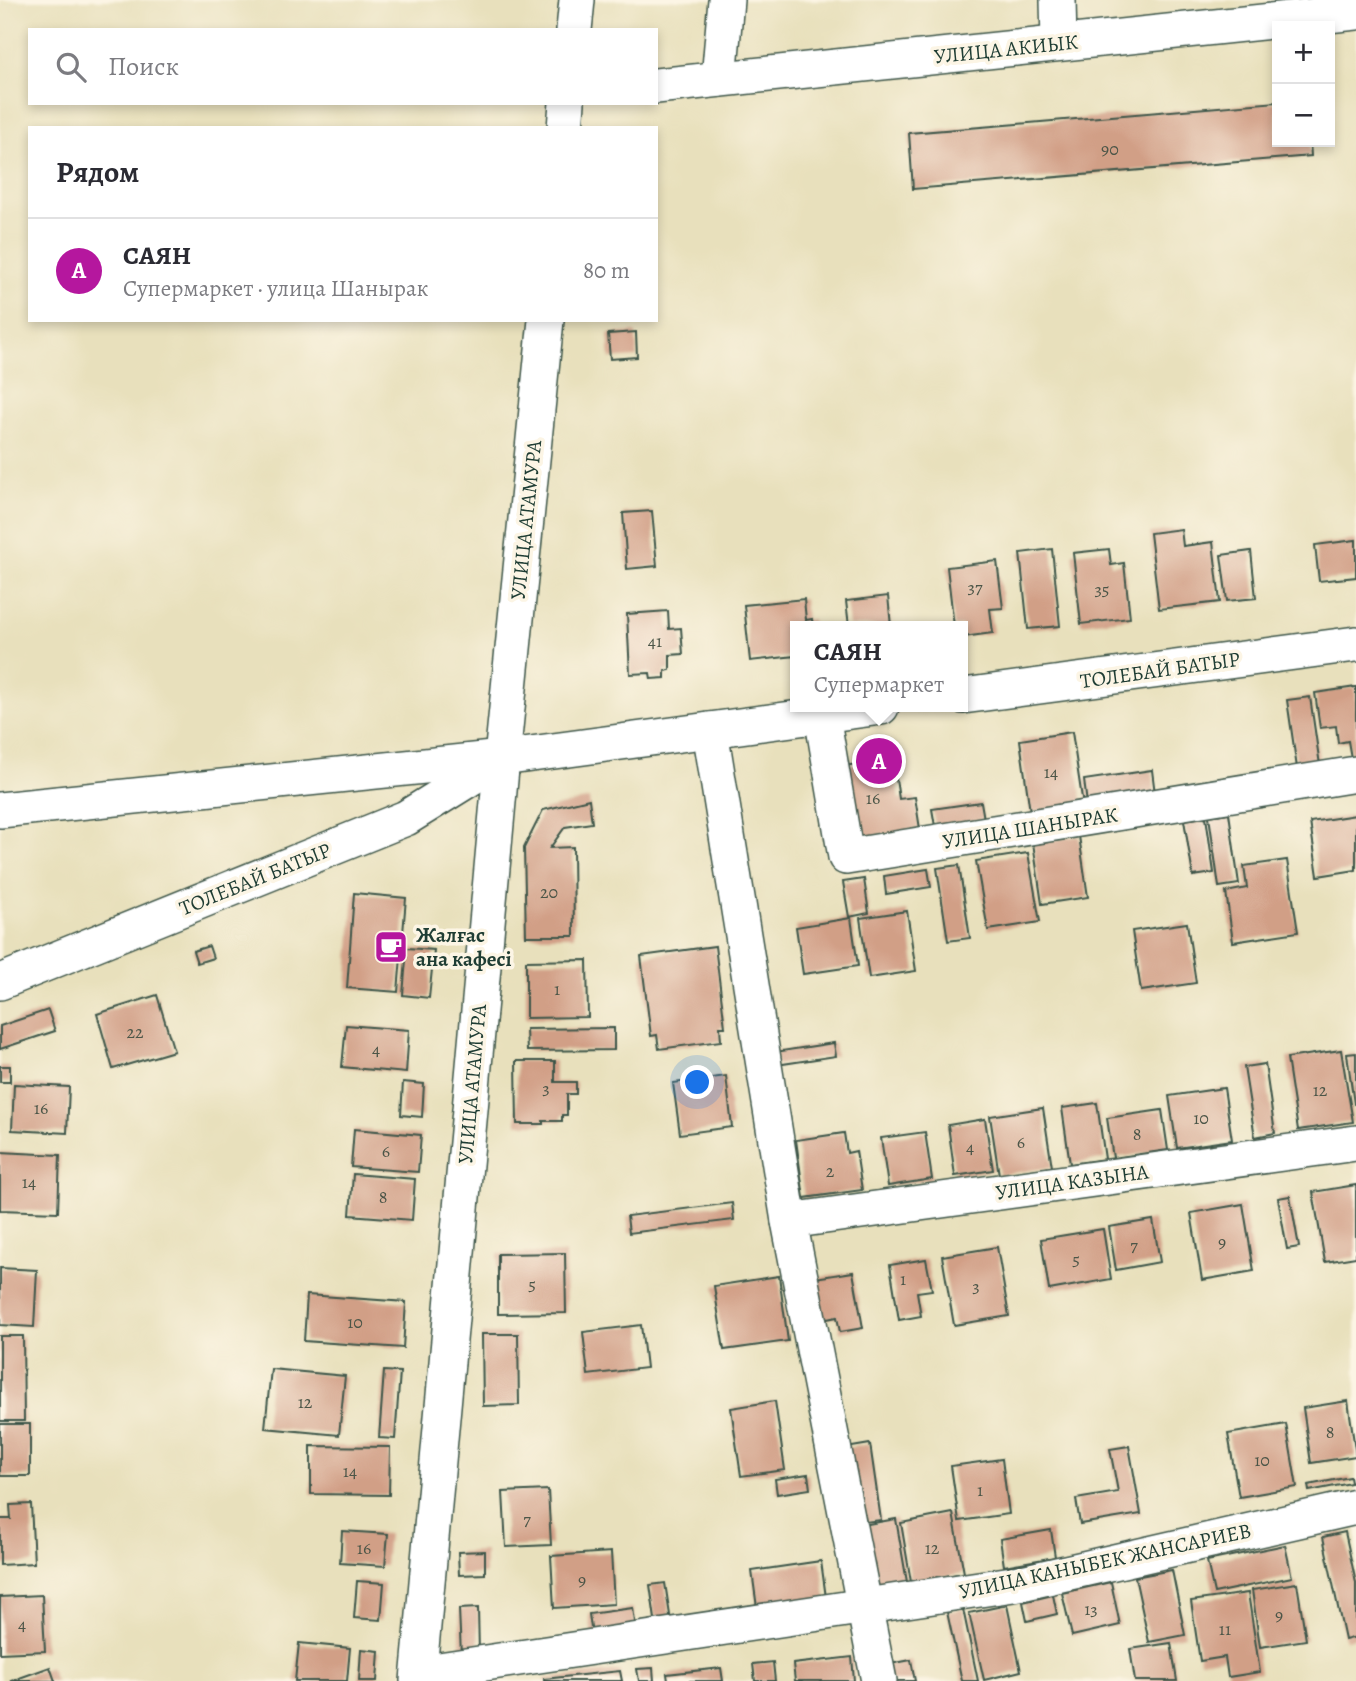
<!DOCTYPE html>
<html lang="ru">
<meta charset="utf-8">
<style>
body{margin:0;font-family:Alegreya,serif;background:#f2f2f3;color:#2b2b33}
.controls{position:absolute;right:21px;top:21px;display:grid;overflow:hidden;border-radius:0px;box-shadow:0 4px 10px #0003}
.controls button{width:63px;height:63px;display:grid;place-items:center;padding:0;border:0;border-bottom:2px solid #e1e1e2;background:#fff;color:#2b2b33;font:35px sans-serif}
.you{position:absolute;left:698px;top:1083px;width:24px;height:24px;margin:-18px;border:5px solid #fff;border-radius:50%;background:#1a73e8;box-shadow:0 0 0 10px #1a73e833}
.badge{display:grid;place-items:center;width:46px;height:46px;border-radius:50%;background:#b5179e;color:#fff;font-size:23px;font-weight:700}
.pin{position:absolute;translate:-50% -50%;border:4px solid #fff;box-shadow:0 2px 7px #0006}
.popup{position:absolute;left:790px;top:621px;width:178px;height:91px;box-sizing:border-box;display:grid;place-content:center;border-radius:0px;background:#fff;filter:drop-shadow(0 2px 5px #0005);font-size:23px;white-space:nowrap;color:#7c7c81}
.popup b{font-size:26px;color:#2b2b33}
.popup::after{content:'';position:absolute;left:50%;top:100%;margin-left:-14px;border:14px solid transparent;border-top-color:#fff}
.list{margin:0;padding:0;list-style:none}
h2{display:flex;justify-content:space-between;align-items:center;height:91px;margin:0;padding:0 28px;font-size:30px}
h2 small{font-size:23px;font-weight:400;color:#7c7c81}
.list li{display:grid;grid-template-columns:46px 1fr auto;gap:21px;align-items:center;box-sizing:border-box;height:105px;padding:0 28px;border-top:2px solid #e1e1e2}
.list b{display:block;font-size:26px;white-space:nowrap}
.list p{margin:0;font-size:23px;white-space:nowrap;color:#7c7c81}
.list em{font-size:23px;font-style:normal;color:#7c7c81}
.icon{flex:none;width:38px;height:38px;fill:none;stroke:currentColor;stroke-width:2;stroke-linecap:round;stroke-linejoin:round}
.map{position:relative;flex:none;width:1356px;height:1681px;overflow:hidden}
.search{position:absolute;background:#fff;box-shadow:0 4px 10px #0003;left:28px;top:28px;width:630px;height:77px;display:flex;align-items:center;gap:18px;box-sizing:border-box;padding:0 24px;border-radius:0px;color:#7c7c81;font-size:26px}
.panel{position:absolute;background:#fff;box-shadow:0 4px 10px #0003;left:28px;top:126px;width:630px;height:196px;border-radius:0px}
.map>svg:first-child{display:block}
.building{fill:#d19f86}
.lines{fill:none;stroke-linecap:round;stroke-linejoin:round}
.minor-casing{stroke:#3d5548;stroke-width:38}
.minor{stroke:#fff;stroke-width:35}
.labels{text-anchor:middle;stroke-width:7;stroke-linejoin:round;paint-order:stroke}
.number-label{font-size:18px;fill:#4c5648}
.street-label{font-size:21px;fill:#1f3d34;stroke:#fcf5e5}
.poi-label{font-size:21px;font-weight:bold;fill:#1f3d34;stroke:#fcf5e5;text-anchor:start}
</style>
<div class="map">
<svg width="1356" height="1681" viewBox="0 0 1356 1681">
<rect width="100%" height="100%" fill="#fcf5e5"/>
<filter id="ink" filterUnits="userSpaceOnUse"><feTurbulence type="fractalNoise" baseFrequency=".0143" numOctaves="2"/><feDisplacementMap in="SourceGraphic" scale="14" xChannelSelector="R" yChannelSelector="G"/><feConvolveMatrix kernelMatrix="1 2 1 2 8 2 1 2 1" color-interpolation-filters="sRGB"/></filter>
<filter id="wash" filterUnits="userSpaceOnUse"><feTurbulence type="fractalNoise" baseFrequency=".00686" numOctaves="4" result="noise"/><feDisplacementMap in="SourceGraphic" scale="28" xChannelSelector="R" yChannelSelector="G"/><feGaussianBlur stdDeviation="1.57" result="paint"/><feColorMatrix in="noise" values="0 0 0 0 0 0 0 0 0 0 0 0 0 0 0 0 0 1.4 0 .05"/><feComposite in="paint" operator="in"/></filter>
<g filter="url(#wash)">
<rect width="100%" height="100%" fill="#e8e0bc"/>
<g id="blocks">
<!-- building -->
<g class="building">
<path d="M1277,102V142H1310L1311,156L913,189L909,133Z"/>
<path d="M636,332L637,357L610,359L608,334Z"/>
<path d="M652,511L657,566L627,569L623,513Z"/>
<path d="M1181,529L1183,546L1213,542L1220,602L1159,609L1150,533Z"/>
<path d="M1356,540V577L1319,581L1315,545Z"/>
<path d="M1052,549L1060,626L1028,629L1020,553Z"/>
<path d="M1109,549L1111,565L1124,563L1130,618L1081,624L1073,553Z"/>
<path d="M1251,551L1256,598L1227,601L1221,555Z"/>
<path d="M997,561L1003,608L990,609L993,633L963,637V626H954L947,567Z"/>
<path d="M888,596L891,626H849L846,601Z"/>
<path d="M804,599L806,620L812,619L813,626H795V656L750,661L744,605Z"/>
<path d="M668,611L669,629L681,628L683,654L670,655V670L665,671V678L651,679L650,673L630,674L627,614Z"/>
<path d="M1356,687V757L1351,758L1348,741L1338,743L1336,726L1320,728L1315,693Z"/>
<path d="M1310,697L1320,765L1297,768L1287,700Z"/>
<path d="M1072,732L1083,805L1030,812L1020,740Z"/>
<path d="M893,759L899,799L915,797L920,829L853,839L843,766Z"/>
<path d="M1152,770L1155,794L1087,804L1084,780Z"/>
<path d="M589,799L592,823L565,827L550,848L573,847L574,936H526L524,848L543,810Z"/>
<path d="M981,802L984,819L935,826L932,809Z"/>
<path d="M1229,813L1239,884L1219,887L1209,816Z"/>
<path d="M1356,815V870L1318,876L1310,822Z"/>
<path d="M1206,817L1214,873L1193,876L1184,820Z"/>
<path d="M1079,836L1088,897L1042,904L1033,843Z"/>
<path d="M1028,853L1040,922L988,930L976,861Z"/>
<path d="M1287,860L1298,932L1233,942L1226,892L1247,888L1244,866Z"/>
<path d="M959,865L970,938L948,941L937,868Z"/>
<path d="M928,869L931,887L886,894L884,876Z"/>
<path d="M864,879L869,913L849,917L843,882Z"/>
<path d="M354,893L406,898L398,992L347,988Z"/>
<path d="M907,911L916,971L869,978L860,918Z"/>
<path d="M851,918L858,966L803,974L796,927Z"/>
<path d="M1187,923L1196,983L1141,991L1132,931Z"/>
<path d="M209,946L213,958L197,963L193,951Z"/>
<path d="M715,946L725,1027H720L721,1041L659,1049L657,1035L651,1036L641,956Z"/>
<path d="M407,948L434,950L429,998L403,995Z"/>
<path d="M587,960L588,1017L526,1018V961Z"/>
<path d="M157,995L174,1051L113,1069L97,1014Z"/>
<path d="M48,1010L55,1031L0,1049V1026Z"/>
<path d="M346,1025L409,1030L406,1073L342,1067Z"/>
<path d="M614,1028V1050L527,1051L526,1029Z"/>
<path d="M834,1043L836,1056L776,1065L775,1052Z"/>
<path d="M1341,1050L1353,1122L1298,1130L1287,1058Z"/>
<path d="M1356,1053V1104H1354L1347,1054Z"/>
<path d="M516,1061H555V1082H576V1094H567V1115H562V1121H543V1124H517Z"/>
<path d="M1265,1064L1275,1133L1255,1137L1244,1067Z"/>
<rect x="0" y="1066" width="10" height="16"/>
<path d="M726,1076L732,1127L680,1134L673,1083Z"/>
<path d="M403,1082L424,1084L422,1117L401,1115Z"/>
<path d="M14,1084L69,1087L67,1133L12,1130Z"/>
<path d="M1224,1088L1232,1140L1177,1148L1169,1096Z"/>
<path d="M1097,1103L1105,1159L1070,1164L1062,1108Z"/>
<path d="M1043,1108L1052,1167L999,1175L990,1116Z"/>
<path d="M1162,1110L1168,1150L1113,1158L1107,1118Z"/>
<path d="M985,1119L993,1170L955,1176L948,1125Z"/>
<path d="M354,1129L421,1135L418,1172L351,1167Z"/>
<path d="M925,1132L932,1179L888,1186L881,1138Z"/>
<path d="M844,1133L847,1153L856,1151L862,1190L804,1198L796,1140Z"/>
<path d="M0,1152L60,1155L58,1212L0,1210Z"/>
<path d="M353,1174L415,1179L412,1220L350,1215Z"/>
<path d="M1356,1185V1257L1325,1262L1313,1192Z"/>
<path d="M1290,1196L1299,1247L1287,1249L1278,1198Z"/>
<path d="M732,1203L734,1220L629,1233L627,1216Z"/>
<path d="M1243,1204L1254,1271L1202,1280L1191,1213Z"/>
<path d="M1153,1220L1160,1262L1116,1270L1109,1227Z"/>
<path d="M1103,1229L1111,1279L1049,1290L1041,1239Z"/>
<path d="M997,1247L1009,1316L954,1325L942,1256Z"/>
<path d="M565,1253L566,1313L498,1314V1254Z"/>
<path d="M926,1259L932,1290L917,1292L921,1316L899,1320L890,1265Z"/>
<path d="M0,1268L37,1270L34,1327L0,1325Z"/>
<path d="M853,1272L863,1328L840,1332L837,1317L822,1320L815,1278Z"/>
<path d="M779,1276L788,1341L724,1350L714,1286Z"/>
<path d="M307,1295L406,1302L403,1348L304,1341Z"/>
<path d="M641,1325L646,1368L588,1375L583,1332Z"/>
<path d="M482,1334H518L519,1405L483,1406Z"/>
<path d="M0,1336H23L24,1421H0Z"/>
<path d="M271,1369L345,1376L339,1435L265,1428Z"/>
<path d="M384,1371L400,1372L395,1439L379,1438Z"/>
<path d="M775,1401L785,1470L741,1476L731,1408Z"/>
<path d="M1348,1401L1356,1456L1311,1463L1303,1408Z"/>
<rect x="0" y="1424" width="30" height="52"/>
<path d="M1286,1424L1297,1487L1239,1497L1228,1434Z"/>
<path d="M870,1444L881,1520L857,1523L846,1448Z"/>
<path d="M311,1446L390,1447L389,1495L311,1494Z"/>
<path d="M1129,1446L1141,1514L1080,1524L1076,1499L1118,1492L1110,1449Z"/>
<path d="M1002,1459L1009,1514L959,1521L951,1466Z"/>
<path d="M808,1474L810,1489L777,1494L775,1479Z"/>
<path d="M1350,1477L1351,1483L1309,1491L1308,1485Z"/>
<path d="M548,1490L551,1545L506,1547L503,1492Z"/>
<path d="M31,1504L34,1563L0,1565V1519H11L10,1505Z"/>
<path d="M953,1513L964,1573L911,1582L901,1523Z"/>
<path d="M896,1519L907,1582L868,1589L857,1526Z"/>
<path d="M1051,1530L1055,1557L1004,1566L1000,1539Z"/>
<path d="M342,1531L388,1534L385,1566L340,1563Z"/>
<path d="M1345,1532L1356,1583V1637L1345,1640L1323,1537Z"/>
<path d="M1285,1545L1292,1577L1214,1593L1207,1561Z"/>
<path d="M485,1551V1574L459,1575L458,1552Z"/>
<path d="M611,1552L614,1604L554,1608L551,1556Z"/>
<path d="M821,1561L827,1605L758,1615L752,1571Z"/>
<path d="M1172,1570L1185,1635L1149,1642L1135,1577Z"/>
<path d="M357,1581L384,1583L381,1620L354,1618Z"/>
<path d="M1111,1582L1120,1625L1072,1636L1062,1593Z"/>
<path d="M665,1583L672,1628L656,1626L650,1585Z"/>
<path d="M1297,1583L1306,1640L1260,1647L1252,1590Z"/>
<path d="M1248,1593L1260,1672L1228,1677L1225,1657L1200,1661L1191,1601Z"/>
<path d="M42,1595L45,1651L0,1653V1597Z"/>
<path d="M1053,1595L1057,1614L1027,1621L1023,1602Z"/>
<path d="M1007,1605L1021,1671L984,1680L969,1613Z"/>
<path d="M478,1608L479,1653L461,1655L459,1609Z"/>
<path d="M633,1608L636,1629L592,1635L589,1614Z"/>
<path d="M963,1609L978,1681H962L947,1612Z"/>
<path d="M299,1643L350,1648L347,1681H295Z"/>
<path d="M1171,1643L1177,1681H1135L1130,1649Z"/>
<path d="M361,1649L379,1651L377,1681H359Z"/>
<path d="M852,1657L854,1681H795L793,1664Z"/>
<path d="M911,1660L915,1681H888L885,1665Z"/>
<path d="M773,1662L775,1681H755L753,1664Z"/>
<path d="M50,1667L55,1681H11Z"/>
<path d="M653,1668L654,1681H639L637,1669Z"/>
<path d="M721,1668L723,1681H668L667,1674Z"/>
<path d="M620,1671L622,1681H544V1679Z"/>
</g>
</g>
</g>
<g filter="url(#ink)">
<use href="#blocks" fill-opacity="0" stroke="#3d5548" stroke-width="2"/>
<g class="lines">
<defs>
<g id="minor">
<path d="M1058,0L1059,43"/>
<path d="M574,30L577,0"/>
<path d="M719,79L726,0"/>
<path d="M656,86L1356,12"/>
<path d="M565,128L567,103"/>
<path d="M963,696L1356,644"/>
<path d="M822,715L846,857L1356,774"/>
<path d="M710,730L789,1221L879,1681"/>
<path d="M0,810L502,758L881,707"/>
<path d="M0,982L406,818L493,764"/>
<path d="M789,1221L1356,1143"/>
<path d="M419,1673L1026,1582L1356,1507"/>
<path d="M418,1681L502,758L546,320"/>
</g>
</defs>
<!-- minor casing -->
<use href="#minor" class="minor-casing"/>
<!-- minor -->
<use href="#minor" class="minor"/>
</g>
</g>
<!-- icons -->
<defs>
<symbol id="cafe-square" viewBox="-11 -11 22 22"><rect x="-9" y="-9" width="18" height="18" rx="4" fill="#b5179e" stroke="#fcf5e5"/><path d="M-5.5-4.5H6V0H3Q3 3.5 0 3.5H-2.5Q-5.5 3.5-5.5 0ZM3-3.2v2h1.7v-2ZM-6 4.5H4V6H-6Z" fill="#fff"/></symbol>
</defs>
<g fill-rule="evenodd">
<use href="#cafe-square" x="372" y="928" width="38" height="38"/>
</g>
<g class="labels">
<!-- number labels -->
<g class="number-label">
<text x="1110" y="155">90</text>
<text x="975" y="593">37</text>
<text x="1102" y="595">35</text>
<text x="655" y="647">41</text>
<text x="1051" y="778">14</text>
<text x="873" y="804">16</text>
<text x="549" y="898">20</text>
<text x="557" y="995">1</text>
<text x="135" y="1038">22</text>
<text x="376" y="1055">4</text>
<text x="546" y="1094">3</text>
<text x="1320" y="1096">12</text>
<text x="41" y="1114">16</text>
<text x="1201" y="1124">10</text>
<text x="1137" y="1140">8</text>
<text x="1021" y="1148">6</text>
<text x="970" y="1153">4</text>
<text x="386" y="1157">6</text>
<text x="830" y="1177">2</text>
<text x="29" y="1188">14</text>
<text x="383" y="1203">8</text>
<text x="1222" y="1248">9</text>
<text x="1134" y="1251">7</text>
<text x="1076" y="1265">5</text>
<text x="903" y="1285">1</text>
<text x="532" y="1290">5</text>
<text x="976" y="1292">3</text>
<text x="355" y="1328">10</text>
<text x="305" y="1408">12</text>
<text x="1330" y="1438">8</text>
<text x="1262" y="1466">10</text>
<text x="350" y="1477">14</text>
<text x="980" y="1496">1</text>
<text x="527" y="1525">7</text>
<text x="364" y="1554">16</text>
<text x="932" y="1554">12</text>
<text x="582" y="1586">9</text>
<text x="1091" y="1615">13</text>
<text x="1279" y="1621">9</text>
<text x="22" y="1630">4</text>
<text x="1225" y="1635">11</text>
</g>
<!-- street labels -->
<g class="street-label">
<text transform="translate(1006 49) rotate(-6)" y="7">УЛИЦА АКИЫК</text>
<text transform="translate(526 520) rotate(-84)" y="7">УЛИЦА АТАМУРА</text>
<text transform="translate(1160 670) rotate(-8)" y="7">ТОЛЕБАЙ БАТЫР</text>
<text transform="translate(1030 828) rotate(-9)" y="7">УЛИЦА ШАНЫРАК</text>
<text transform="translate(255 879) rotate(-22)" y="7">ТОЛЕБАЙ БАТЫР</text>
<text transform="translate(472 1084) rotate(-85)" y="7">УЛИЦА АТАМУРА</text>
<text transform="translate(1072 1182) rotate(-8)" y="7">УЛИЦА КАЗЫНА</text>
<text transform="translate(1105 1561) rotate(-12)" y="7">УЛИЦА КАНЫБЕК ЖАНСАРИЕВ</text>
</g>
<!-- poi labels -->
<g class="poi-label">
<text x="416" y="942">Жалғас<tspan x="416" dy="24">ана кафесі</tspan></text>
</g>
</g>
</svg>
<div class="controls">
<button>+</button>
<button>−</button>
</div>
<div class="you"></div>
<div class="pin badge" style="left:879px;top:761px">A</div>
<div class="popup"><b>САЯН</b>Супермаркет</div>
<div class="search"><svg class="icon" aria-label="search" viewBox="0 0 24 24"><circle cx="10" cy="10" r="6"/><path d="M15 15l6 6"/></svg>Поиск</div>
<section class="panel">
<h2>Рядом<small></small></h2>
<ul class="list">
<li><span class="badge">A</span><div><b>САЯН</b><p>Супермаркет · улица Шанырак</p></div><em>80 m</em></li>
</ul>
</section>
</div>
